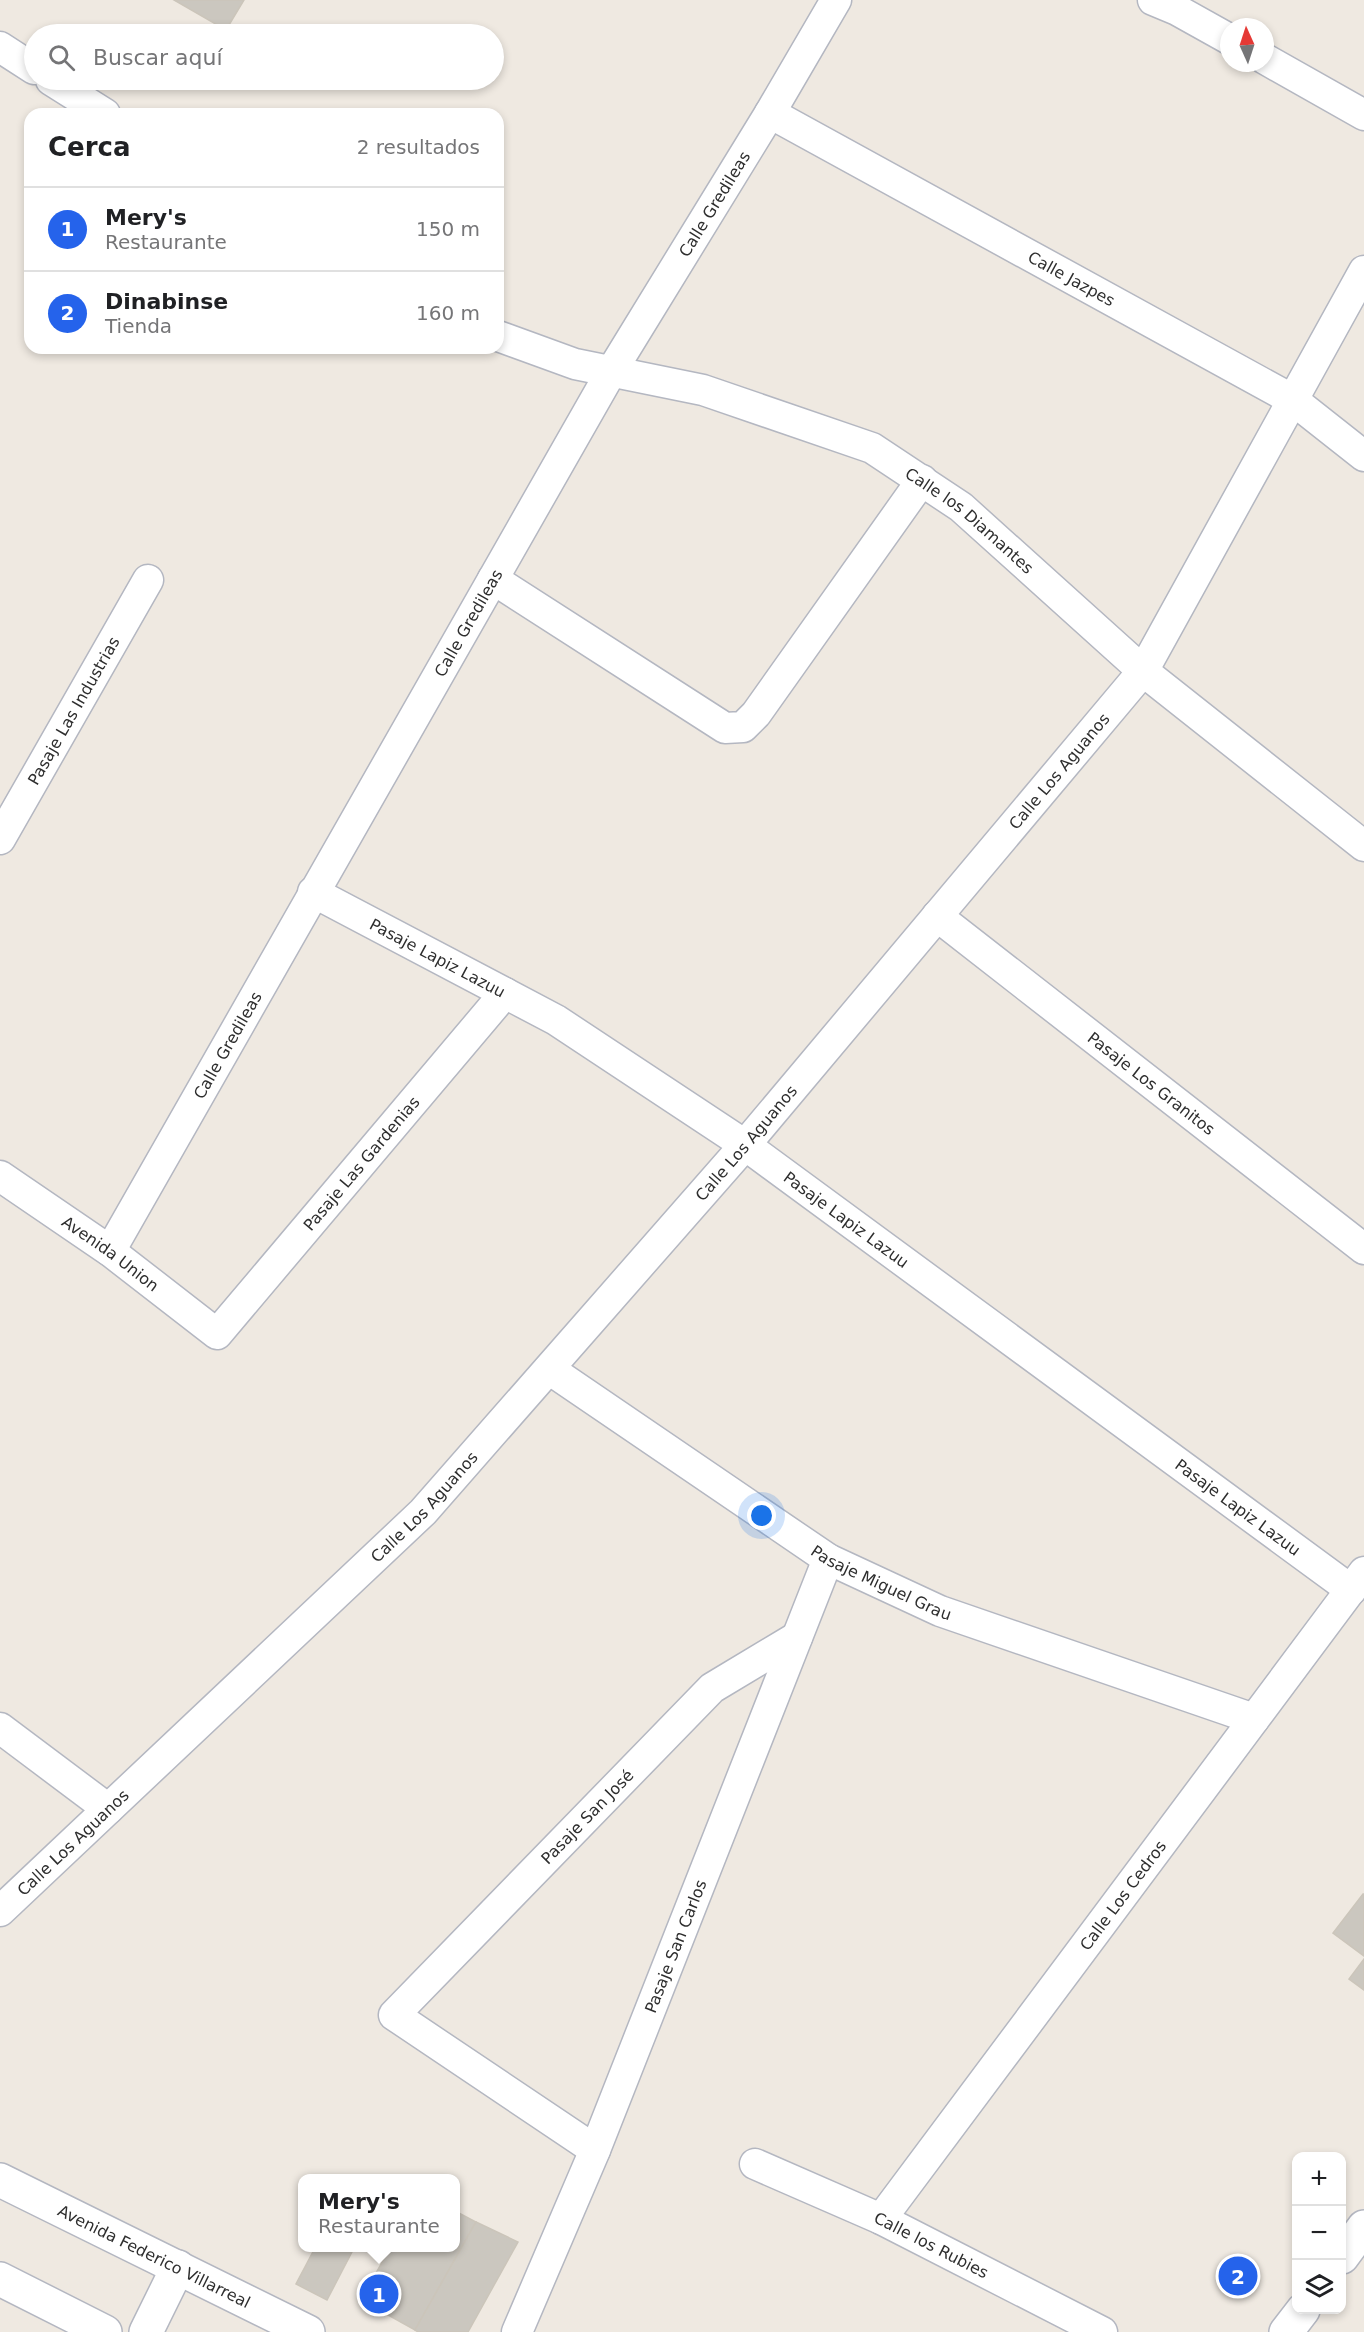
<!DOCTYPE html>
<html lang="es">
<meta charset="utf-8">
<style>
body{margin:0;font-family:"DejaVu Sans",sans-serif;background:#f6f6f6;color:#202124}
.controls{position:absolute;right:18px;bottom:18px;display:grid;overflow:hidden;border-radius:12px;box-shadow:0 3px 9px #0003}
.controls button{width:54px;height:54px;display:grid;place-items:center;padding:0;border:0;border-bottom:2px solid #e0e0e0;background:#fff;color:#202124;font:30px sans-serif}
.compass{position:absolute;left:1220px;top:18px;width:54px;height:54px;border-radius:50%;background:#fff;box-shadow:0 3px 9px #0003;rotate:357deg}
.you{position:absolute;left:762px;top:1516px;width:21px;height:21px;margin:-15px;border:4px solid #fff;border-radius:50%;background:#1a73e8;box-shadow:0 0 0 9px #1a73e833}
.badge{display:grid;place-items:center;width:39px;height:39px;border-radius:50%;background:#2563eb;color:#fff;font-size:20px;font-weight:700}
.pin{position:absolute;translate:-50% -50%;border:3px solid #fff;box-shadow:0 2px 6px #0006}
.popup{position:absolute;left:298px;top:2174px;width:162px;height:78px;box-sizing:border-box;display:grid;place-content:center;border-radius:12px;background:#fff;filter:drop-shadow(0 2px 4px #0005);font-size:20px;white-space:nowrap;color:#757577}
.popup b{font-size:22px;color:#202124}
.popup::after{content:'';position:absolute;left:50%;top:100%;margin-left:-12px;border:12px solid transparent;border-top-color:#fff}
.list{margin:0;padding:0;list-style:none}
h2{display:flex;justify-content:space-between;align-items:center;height:78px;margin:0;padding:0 24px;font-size:26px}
h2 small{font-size:20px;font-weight:400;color:#757577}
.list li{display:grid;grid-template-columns:39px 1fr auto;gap:18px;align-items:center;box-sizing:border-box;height:84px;padding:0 24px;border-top:2px solid #e0e0e0}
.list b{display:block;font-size:22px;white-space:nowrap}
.list p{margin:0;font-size:20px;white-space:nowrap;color:#757577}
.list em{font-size:20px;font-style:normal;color:#757577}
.icon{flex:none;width:33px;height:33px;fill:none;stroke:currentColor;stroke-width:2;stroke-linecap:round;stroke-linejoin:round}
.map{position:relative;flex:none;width:1364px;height:2332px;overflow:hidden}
.search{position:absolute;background:#fff;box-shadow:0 3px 9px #0003;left:24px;top:24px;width:480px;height:66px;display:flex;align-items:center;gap:15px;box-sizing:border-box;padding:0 21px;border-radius:33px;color:#757577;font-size:22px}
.panel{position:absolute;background:#fff;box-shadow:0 3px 9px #0003;left:24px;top:108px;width:480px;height:246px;border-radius:18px}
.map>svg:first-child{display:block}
.building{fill:#cbc7bf;stroke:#cbc5ba;stroke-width:1.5}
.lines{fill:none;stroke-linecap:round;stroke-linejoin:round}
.minor-casing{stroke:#b4b7c1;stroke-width:33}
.secondary-casing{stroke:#b4b7c1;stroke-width:36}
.minor{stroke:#fff;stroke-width:30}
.secondary{stroke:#fff;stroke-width:33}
.labels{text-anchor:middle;stroke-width:5;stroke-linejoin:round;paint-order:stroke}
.street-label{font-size:16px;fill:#2e2e2e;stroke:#fff}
</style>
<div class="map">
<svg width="1364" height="2332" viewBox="0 0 1364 2332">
<rect width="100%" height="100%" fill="#efe9e1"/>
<!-- building -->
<g class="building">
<path d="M174,0H244L226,30Z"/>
<path d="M1363,1894H1364V1956L1333,1933Z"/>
<path d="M1364,1959V1990L1349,1979Z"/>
<path d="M455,2211L476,2222L415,2330L361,2300L390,2248H455Z"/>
<path d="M476,2222L518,2242L468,2332H418L415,2330Z"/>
<path d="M315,2248H354L327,2300L296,2284Z"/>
</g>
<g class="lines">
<defs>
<g id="minor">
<path d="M1153,0L1177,10L1229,39"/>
<path d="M0,47L34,69"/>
<path d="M1265,59L1364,115"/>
<path d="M51,80L105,114"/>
<path id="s1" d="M770,113L1293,400L1364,456"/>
<path id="s2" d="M498,336L575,364L703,390L872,448L961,507L1143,671L1364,846"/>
<path d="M493,579L725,728L743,727L756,714L922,480"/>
<path id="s3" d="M0,839L148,580"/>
<path id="s4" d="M313,892L556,1020L745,1145L1351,1590"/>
<path id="s5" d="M937,916L1364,1249"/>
<path id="s6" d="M0,1176L110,1251L217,1334L505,993"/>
<path id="s7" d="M110,1251L611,372L770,113L836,0"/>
<path id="s8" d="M549,1369L828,1559L940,1611L1254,1719"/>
<path d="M0,1728L108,1809"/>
<path id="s9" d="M0,1911L423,1512L745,1145L1143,671L1364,271"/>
<path id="s10" d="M595,2150L394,2015L712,1688L797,1637"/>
<path id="s11" d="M755,2164L881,2219L1102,2332"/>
<path id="s12" d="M881,2219L1364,1572"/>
<path id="s13" d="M517,2332L595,2150L828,1559"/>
</g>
<g id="secondary">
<path id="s14" d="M0,2180L308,2332"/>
<path d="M1342,2257L1364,2227"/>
<path d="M0,2279L105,2332"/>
<path d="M146,2332L178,2267"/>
<path d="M1286,2332L1303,2310"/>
</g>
</defs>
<!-- minor casing -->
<use href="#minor" class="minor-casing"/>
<!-- secondary casing -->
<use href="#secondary" class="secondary-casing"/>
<!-- minor -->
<use href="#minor" class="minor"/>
<!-- secondary -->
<use href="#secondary" class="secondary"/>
</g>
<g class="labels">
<!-- street labels -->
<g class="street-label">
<text dy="6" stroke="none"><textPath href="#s7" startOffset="1209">Calle Gredileas</textPath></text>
<text dy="6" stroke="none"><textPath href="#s1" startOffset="344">Calle Jazpes</textPath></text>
<text dy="6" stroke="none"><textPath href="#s2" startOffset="513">Calle los Diamantes</textPath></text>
<text dy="6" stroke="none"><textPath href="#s7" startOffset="723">Calle Gredileas</textPath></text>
<text dy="6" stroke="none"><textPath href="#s3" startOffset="148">Pasaje Las Industrias</textPath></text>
<text dy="6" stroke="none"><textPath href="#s9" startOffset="1558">Calle Los Aguanos</textPath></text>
<text dy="6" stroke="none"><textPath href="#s4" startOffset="141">Pasaje Lapiz Lazuu</textPath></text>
<text dy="6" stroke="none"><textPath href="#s7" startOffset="237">Calle Gredileas</textPath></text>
<text dy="6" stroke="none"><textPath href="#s5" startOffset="272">Pasaje Los Granitos</textPath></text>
<text dy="6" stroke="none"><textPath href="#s9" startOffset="1072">Calle Los Aguanos</textPath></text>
<text dy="6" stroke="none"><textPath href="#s6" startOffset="492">Pasaje Las Gardenias</textPath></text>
<text dy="6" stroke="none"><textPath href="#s4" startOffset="627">Pasaje Lapiz Lazuu</textPath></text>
<text dy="6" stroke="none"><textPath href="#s6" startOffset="135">Avenida Union</textPath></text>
<text dy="6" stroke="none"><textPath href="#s9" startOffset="586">Calle Los Aguanos</textPath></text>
<text dy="6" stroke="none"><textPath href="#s4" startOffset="1113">Pasaje Lapiz Lazuu</textPath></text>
<text dy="6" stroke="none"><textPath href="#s8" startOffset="396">Pasaje Miguel Grau</textPath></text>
<text dy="6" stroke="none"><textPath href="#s10" startOffset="519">Pasaje San José</textPath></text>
<text dy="6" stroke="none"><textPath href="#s9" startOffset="100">Calle Los Aguanos</textPath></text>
<text dy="6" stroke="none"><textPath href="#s12" startOffset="404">Calle Los Cedros</textPath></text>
<text dy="6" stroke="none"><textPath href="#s13" startOffset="417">Pasaje San Carlos</textPath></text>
<text dy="6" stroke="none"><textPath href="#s11" startOffset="194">Calle los Rubies</textPath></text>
<text dy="6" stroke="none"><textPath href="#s14" startOffset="172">Avenida Federico Villarreal</textPath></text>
</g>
</g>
</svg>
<div class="controls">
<button>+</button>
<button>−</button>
<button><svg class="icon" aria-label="layers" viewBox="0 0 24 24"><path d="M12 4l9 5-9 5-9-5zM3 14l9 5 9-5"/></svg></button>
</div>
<svg class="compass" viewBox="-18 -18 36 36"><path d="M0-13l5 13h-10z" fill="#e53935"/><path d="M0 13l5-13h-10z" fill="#757577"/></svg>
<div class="you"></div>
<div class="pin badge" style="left:379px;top:2294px">1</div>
<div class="popup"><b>Mery's</b>Restaurante</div>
<div class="pin badge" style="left:1238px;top:2276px">2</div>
<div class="search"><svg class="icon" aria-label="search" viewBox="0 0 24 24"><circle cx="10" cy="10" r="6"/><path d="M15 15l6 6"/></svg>Buscar aquí</div>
<section class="panel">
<h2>Cerca<small>2 resultados</small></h2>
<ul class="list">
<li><span class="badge">1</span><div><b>Mery's</b><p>Restaurante</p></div><em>150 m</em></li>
<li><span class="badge">2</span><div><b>Dinabinse</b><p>Tienda</p></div><em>160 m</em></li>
</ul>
</section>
</div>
